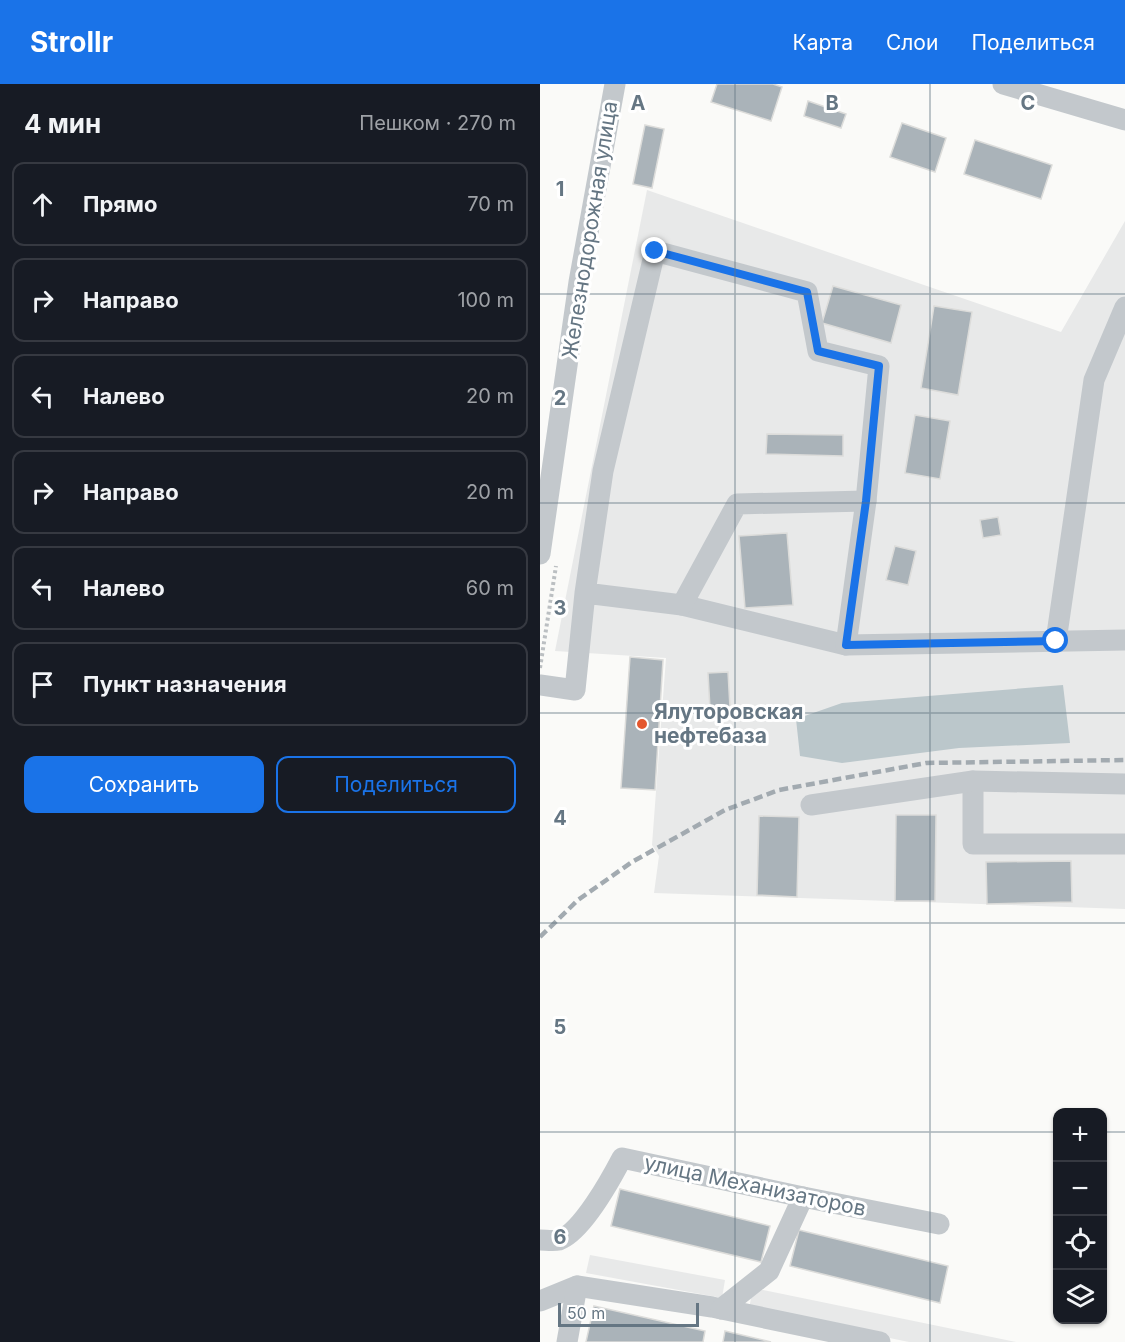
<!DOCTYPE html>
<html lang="ru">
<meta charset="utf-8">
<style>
body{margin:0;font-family:Inter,sans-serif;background:#242831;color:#f1f3f6}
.controls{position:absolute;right:18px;bottom:18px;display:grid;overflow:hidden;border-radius:12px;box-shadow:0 2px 4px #0004}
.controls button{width:54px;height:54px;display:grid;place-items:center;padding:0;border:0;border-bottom:2px solid #363941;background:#171b24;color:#f1f3f6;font:30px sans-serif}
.scale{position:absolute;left:18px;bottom:15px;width:141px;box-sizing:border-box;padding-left:6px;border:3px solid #657683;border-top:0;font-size:16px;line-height:21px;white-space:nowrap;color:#657683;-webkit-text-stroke:4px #fff;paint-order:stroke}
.stop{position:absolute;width:18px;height:18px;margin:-14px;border:4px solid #1a73e8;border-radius:50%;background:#fff}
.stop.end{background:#1a73e8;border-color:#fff;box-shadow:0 2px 6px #0008}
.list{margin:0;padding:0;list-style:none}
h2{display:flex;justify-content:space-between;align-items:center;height:78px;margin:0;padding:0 24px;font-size:26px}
h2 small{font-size:20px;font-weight:400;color:#9ea1a6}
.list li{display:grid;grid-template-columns:39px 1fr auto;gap:18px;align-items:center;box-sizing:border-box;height:84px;margin:0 12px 12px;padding:0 12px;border:2px solid #363941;border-radius:12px}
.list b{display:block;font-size:22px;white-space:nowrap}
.list em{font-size:20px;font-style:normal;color:#9ea1a6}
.actions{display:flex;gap:12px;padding:18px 24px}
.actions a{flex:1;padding:14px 0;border:2px solid #1a73e8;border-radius:12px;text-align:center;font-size:21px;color:#1a73e8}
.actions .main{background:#1a73e8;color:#fff}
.icon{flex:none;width:33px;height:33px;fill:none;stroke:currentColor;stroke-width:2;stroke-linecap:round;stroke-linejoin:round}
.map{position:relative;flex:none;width:585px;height:1258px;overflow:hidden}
header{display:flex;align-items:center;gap:36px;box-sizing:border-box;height:84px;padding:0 30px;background:#1a73e8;color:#fff}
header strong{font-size:28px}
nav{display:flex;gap:33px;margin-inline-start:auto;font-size:21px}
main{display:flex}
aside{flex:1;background:#171b24}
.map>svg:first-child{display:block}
.built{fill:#e8e9e9}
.water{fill:#bbc7cb}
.building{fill:#aab3b9;stroke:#dcdcda;stroke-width:1.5}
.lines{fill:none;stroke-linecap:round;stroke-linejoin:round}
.path{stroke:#bbbfc2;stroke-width:4;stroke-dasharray:3 3;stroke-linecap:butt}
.minor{stroke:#c3c8cc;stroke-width:21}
.rail{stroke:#a2aab0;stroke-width:4.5;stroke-dasharray:9 4.5;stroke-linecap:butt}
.route{stroke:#1a73e8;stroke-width:8}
.grid{fill:none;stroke:#657683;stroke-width:1.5;stroke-opacity:0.55}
.poi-dot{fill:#e4572e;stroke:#fff;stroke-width:2}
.labels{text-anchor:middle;stroke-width:6;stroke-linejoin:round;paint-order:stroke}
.street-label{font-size:21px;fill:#657683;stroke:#fff}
.poi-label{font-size:21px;font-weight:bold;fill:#657683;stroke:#fff;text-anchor:start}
.grid-label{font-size:20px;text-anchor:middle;font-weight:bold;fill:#657683;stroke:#fff;stroke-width:6;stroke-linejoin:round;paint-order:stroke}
</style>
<header>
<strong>Strollr</strong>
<nav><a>Карта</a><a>Слои</a><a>Поделиться</a></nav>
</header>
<main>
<aside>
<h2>4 мин<small>Пешком · 270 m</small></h2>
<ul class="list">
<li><svg class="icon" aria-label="ahead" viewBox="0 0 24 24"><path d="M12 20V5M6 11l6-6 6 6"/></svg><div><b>Прямо</b></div><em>70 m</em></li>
<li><svg class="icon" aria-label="right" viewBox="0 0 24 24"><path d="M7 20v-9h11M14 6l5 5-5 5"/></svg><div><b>Направо</b></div><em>100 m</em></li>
<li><svg class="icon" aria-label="left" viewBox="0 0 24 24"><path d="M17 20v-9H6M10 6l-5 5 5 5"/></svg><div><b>Налево</b></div><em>20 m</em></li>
<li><svg class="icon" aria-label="right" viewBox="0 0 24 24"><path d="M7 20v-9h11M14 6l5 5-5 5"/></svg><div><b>Направо</b></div><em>20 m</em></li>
<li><svg class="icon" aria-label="left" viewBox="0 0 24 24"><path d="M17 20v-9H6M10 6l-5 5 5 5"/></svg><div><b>Налево</b></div><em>60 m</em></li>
<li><svg class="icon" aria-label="arrive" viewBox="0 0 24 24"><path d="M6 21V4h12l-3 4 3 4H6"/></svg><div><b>Пункт назначения</b></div></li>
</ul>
<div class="actions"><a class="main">Сохранить</a><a>Поделиться</a></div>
</aside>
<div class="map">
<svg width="585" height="1258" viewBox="0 0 585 1258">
<rect width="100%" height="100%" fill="#fafaf8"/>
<!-- built -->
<g class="built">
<path d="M107,106L521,248L585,137V825L114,809L119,772L112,761L126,574L15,567Z"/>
<path d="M50,1171L185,1196L182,1214L46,1189Z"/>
<path d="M213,1204L476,1258H369L209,1225Z"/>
</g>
<!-- water -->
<path class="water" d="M523,601L530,659L419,664L302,679L260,672L256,635L302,619Z"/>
<!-- building -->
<g class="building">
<path d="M177,0H233L242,3L231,37L171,18Z"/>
<path d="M268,17L306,30L301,44L264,32Z"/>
<path d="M362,39L406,54L395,88L350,73Z"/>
<path d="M105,41L124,45L112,104L93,100Z"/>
<path d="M435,56L512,81L501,115L424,90Z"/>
<path d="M293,202L361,221L351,259L282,239Z"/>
<path d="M394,222L432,228L418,311L381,304Z"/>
<path d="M375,331L410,337L400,395L365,389Z"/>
<path d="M227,350L303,351V372L226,370Z"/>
<path d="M458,433L461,451L443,454L440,436Z"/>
<path d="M247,449L253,521L205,524L199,452Z"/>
<path d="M355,462L376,467L368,501L346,496Z"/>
<path d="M90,573L123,576L115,706L81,704Z"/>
<path d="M188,588L190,624L170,625L168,589Z"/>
<path d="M356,731H396L395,817H355Z"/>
<path d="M219,732L259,733L257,813L217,811Z"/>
<path d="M531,777L532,818L447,820L446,778Z"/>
<path d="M80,1105L230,1142L221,1178L71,1142Z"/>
<path d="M259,1146L408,1182L400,1219L250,1182Z"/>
<path d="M54,1222L165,1247L163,1258H46Z"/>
<path d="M185,1247L231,1258H183Z"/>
</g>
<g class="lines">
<!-- path -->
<path class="path" d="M0,584L16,482"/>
<!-- minor -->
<g class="minor">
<path d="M463,0L585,36"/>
<path d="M0,470L39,198L75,0"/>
<path d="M142,521L306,561L585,556"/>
<path d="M516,557L554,296L585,223"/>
<path d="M306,561L326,417"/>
<path d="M0,601L35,606L45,509L63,387L115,167L267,208L278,267L339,282L326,417L197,420L142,521L45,509"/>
<path d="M433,697V760H585"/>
<path d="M271,721L433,697L585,700"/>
<path d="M0,1156C5,1156 14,1157 19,1156C42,1148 71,1095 82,1074L263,1113L399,1140"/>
<path d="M0,1217L37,1202L172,1223L340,1258"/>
<path d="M181,1225L229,1187L263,1113"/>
<path d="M27,1258L37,1202"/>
</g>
<!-- rail -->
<path class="rail" d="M0,853L38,816L92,778L185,726L239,706L386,679L585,676"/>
</g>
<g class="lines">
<!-- route -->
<path class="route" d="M115,167L267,208L278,267L339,282L326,417L306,561L516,557"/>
</g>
<!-- grid -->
<path class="grid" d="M195,0V1258M390,0V1258M0,210H585M0,419H585M0,629H585M0,839H585M0,1048H518M562,1048H585"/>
<!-- markers -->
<circle class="poi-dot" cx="102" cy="640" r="6"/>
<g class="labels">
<!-- street labels -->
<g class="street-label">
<text transform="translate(50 146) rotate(-81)" y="7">Железнодорожная улица</text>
<text transform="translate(215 1102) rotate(12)" y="7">улица Механизаторов</text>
</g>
<!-- poi labels -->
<g class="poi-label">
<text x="114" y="635">Ялуторовская<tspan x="114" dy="24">нефтебаза</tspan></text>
</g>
</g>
<g class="grid-label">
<text x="98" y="26">A</text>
<text x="292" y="26">B</text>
<text x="488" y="26">C</text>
<text x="20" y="112">1</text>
<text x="20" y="321">2</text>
<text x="20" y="531">3</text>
<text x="20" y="741">4</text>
<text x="20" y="950">5</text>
<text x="20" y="1160">6</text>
</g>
</svg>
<div class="controls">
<button>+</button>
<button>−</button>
<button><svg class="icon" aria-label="locate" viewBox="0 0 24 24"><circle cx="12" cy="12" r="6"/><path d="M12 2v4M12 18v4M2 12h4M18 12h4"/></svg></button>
<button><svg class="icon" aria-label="layers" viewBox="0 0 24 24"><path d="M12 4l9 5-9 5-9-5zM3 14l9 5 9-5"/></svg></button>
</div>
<div class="scale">50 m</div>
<div class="stop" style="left:516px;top:557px"></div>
<div class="stop end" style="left:115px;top:167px"></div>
</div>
</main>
